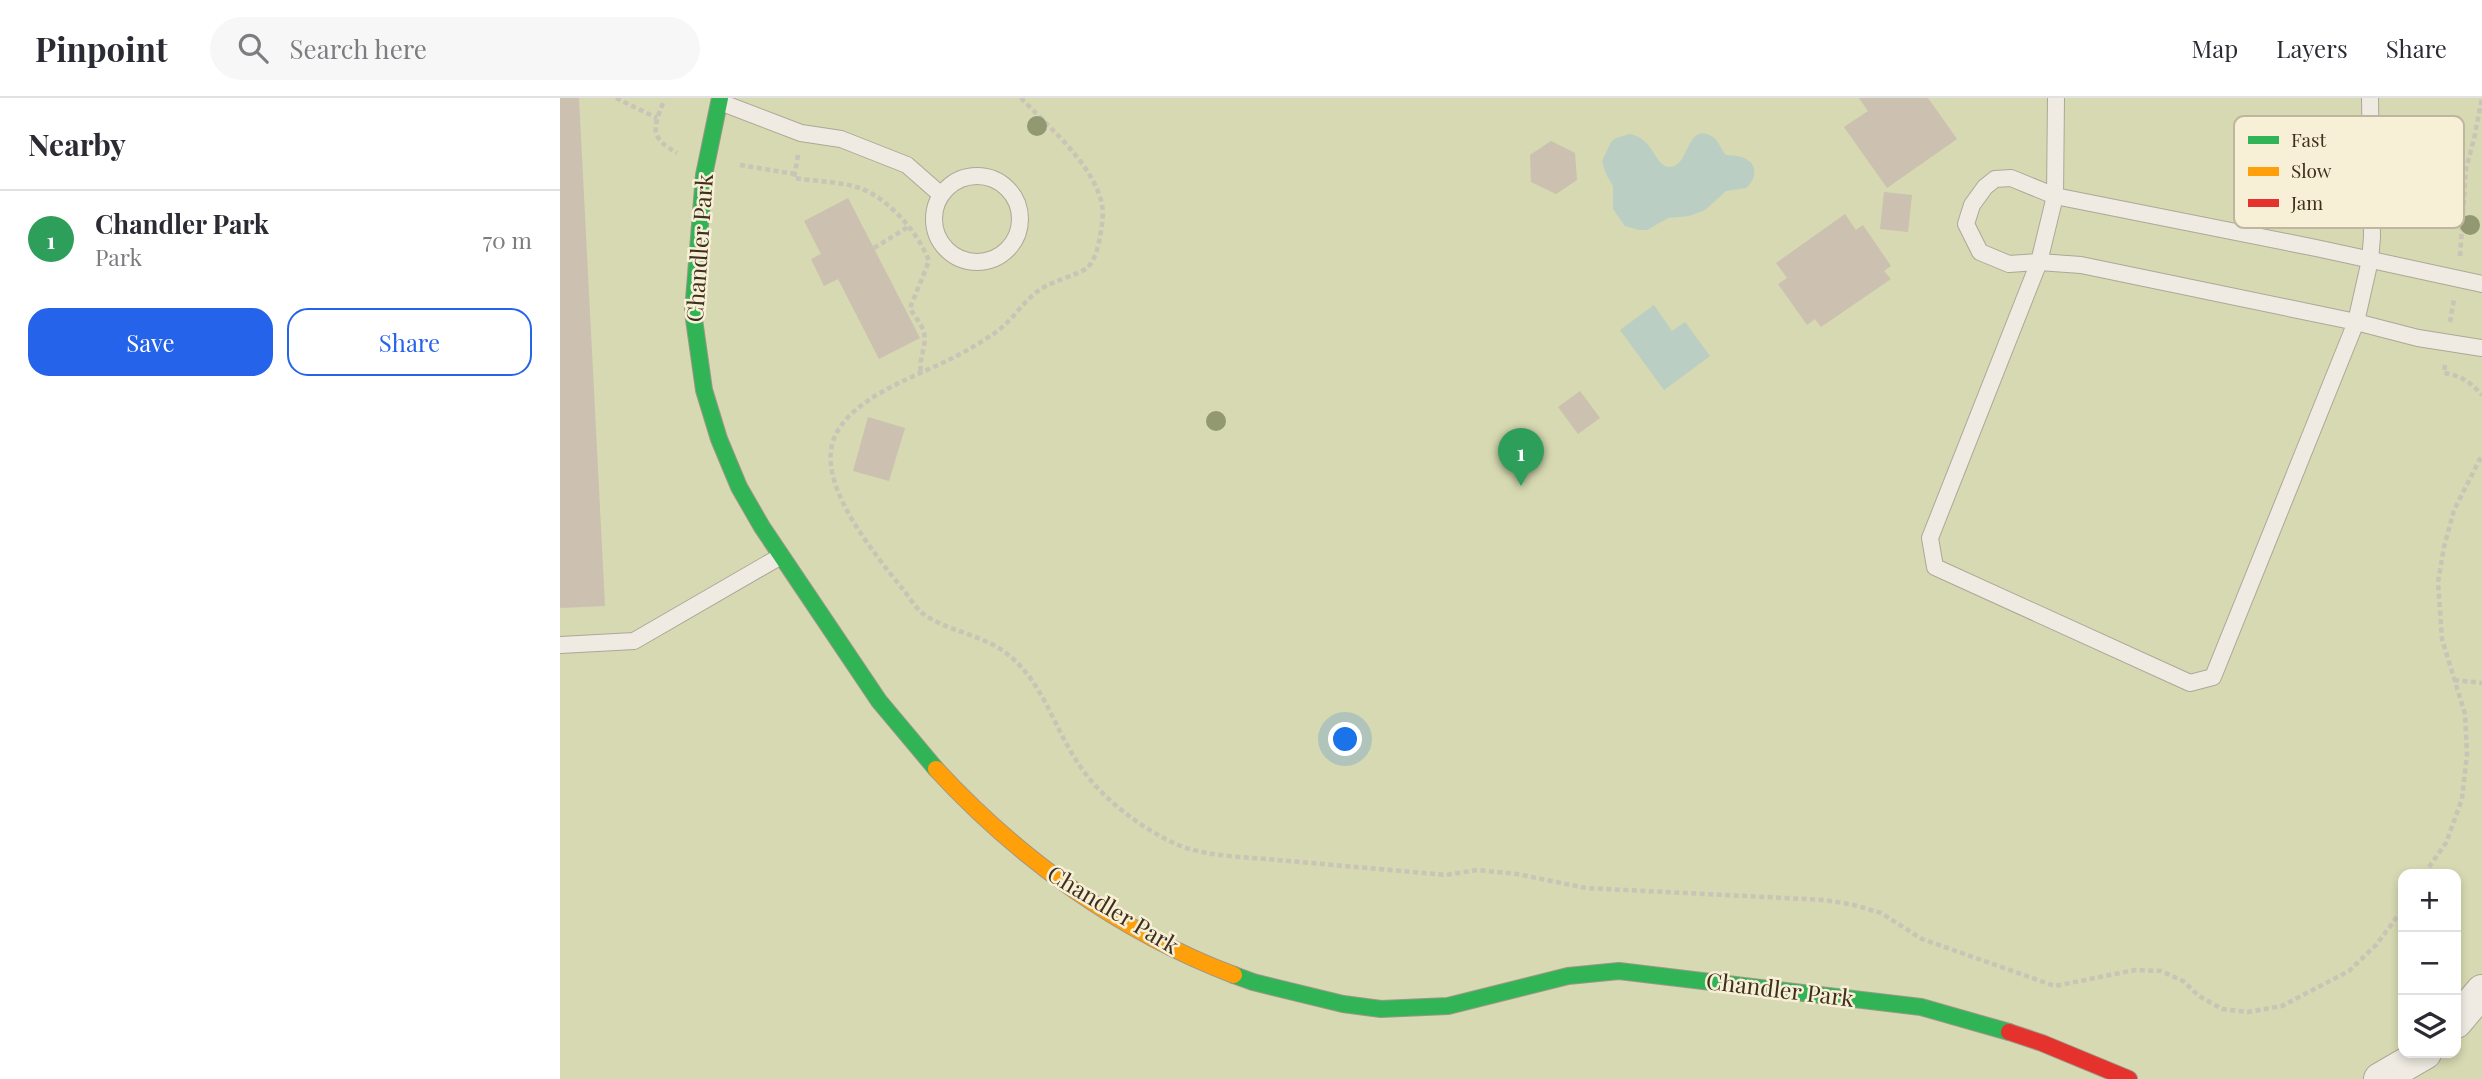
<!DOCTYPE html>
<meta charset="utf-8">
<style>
body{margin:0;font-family:"Playfair Display",serif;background:#f7f7f7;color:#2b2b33}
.controls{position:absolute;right:21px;bottom:21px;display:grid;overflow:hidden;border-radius:14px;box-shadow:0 4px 10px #0003}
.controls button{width:63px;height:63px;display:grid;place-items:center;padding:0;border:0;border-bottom:2px solid #e1e1e2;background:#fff;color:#2b2b33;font:35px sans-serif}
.you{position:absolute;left:786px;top:642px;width:24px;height:24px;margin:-18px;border:5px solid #fff;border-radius:50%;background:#1a73e8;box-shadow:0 0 0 10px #1a73e833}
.badge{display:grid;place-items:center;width:46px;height:46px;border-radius:50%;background:#2563eb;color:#fff;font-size:23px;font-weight:700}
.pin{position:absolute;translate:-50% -58px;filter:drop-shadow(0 2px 4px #0008)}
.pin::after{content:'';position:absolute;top:37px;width:24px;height:21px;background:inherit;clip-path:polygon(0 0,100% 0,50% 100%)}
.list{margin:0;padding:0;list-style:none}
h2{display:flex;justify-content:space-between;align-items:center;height:91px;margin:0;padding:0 28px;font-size:30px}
h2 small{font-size:23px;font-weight:400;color:#7c7c81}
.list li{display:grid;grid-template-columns:46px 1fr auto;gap:21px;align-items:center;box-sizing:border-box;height:98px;padding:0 28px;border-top:2px solid #e1e1e2}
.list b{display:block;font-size:26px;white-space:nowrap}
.list p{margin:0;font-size:23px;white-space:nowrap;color:#7c7c81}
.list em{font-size:23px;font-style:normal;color:#7c7c81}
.actions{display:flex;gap:14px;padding:21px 28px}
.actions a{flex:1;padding:16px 0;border:2px solid #2563eb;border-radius:21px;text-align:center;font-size:24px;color:#2563eb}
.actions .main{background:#2563eb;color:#fff}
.icon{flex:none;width:38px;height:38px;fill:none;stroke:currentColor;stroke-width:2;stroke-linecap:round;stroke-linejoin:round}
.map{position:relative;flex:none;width:1922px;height:981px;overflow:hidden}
header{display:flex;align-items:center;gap:42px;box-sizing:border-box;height:98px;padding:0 35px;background:#fff;border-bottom:2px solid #e1e1e2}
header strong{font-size:33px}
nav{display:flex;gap:38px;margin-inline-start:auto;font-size:24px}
.search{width:490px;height:63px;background:#f7f7f7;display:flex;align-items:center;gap:18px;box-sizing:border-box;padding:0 24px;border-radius:38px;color:#7c7c81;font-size:26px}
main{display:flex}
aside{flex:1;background:#fff}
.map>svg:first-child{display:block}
.green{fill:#d6d9b1;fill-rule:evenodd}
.water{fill:#bacec3}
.building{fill:#ccc0b0}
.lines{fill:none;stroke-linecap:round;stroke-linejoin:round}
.lane-casing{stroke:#aea798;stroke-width:18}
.street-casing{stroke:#aea798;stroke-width:34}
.fast-casing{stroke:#9d9688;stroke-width:18}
.slow-casing{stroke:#9d9688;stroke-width:18}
.jam-casing{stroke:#9d9688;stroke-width:18}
.path{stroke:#c9c3b8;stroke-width:4.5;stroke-dasharray:5 3.5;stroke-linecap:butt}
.lane{stroke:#efebe2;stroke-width:16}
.street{stroke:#efebe2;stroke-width:32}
.fast{stroke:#30b455;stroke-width:16}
.slow{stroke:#ff9f0a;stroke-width:16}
.jam{stroke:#e5322d;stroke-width:16}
.tree{fill:#929871}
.labels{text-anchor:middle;stroke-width:5;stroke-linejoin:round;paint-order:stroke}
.street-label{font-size:23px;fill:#3e2f1e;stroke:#f8f0d6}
.key{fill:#f8f0d6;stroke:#c0b69f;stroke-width:2}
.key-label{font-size:19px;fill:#3e2f1e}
</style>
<header>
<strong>Pinpoint</strong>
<div class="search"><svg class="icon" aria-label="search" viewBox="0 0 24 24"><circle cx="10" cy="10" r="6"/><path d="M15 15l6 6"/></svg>Search here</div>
<nav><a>Map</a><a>Layers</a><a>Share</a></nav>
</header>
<main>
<aside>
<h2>Nearby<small></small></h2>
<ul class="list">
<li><span class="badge" style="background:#2e9e5b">1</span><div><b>Chandler Park</b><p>Park</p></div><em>70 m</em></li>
</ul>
<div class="actions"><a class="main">Save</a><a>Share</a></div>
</aside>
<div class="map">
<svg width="1922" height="981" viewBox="0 0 1922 981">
<rect width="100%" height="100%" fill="#e8e2d0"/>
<!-- green -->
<path class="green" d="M0,0H1922V981H0ZM1843,776H1896V955H1843Z"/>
<!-- water -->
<g class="water">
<path d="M1070,36C1095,41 1094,69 1110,69C1130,69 1126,22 1153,39C1159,43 1161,52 1166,57C1172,58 1178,57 1184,60C1199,66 1196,82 1186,90L1166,93L1145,112L1129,118L1108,120L1087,132H1079L1065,128L1053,111V88L1046,76L1042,63L1051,44L1056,40Z"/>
<path d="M1094,207L1112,233L1125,224L1150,258L1104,292L1060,232Z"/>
</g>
<!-- building -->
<g class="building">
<path d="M0,0H19L45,508L0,510Z"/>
<path d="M1299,0H1368L1397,41L1327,90L1284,29L1308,13Z"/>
<path d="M991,43L1015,55L1017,82L996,96L971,84L970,57Z"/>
<path d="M1324,94L1352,97L1348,134L1320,131Z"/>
<path d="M288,100L360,240L319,261L278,181L264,188L251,161L261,156L244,123Z"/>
<path d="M1285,116L1296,132L1303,127L1331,168L1324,173L1331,181L1261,229L1255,221L1247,227L1218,186L1227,180L1216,165Z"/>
<path d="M1020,293L1040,320L1018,336L998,309Z"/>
<path d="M308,319L345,330L329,383L293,373Z"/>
</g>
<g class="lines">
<defs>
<g id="lane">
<path d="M1496,0L1495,98L1479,164L1370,440L1375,469L1630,585L1653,579L1796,224L1810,162L1812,139L1810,0"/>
<path d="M160,4L241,35L281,41L347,67L380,96"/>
<circle cx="417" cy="121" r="43"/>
<path d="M1922,186L1756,150L1495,98L1451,80L1435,81L1425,89L1412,107L1406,126L1420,154L1449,166L1479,164L1521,167L1796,224L1858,240L1922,250"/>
<path d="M0,547L74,543L221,458"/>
</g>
<g id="street">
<path d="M1896,924L1922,893"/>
<path d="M1820,981L1865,955"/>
</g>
<g id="fast">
<path d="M160,0L144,77L133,214L144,292L159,341L179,389L202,429L319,603L376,671"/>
<path d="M674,877L693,884L783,906L821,911L888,908L1008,878L1059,873L1361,909L1449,934"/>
</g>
<path id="slow" d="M376,671C458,760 560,834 674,877"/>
<path id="jam" d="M1449,934L1482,945L1569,981"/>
</defs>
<!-- lane casing -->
<use href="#lane" class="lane-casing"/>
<!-- street casing -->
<use href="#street" class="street-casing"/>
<!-- fast casing -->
<use href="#fast" class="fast-casing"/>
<!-- slow casing -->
<use href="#slow" class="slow-casing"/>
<!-- jam casing -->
<use href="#jam" class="jam-casing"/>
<!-- path -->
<g class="path">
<path d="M56,0L97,20"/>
<path d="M461,0C488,28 528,62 540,99C545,112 542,127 540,139C538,149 535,163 527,170C518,177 491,183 478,193C462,205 451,224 435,235C424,242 412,250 400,256C361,278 284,299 272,347C261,392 315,456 341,489C348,497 354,508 362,515C389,535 426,536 452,560C483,587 494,628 516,662C538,698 580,730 618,747C648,759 687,759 718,762C774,767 830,772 886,777L917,772L957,776L1026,790L1265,802L1294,807L1321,815L1362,841L1495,888L1575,872L1601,873L1623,883L1639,898L1662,911L1688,914L1722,908L1789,873L1816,847L1843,811"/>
<path d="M103,5C92,32 91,40 117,55"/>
<path d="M238,57L234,80C258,84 288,83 309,94C335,108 359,137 369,163L350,210C354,218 362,226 364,235C367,249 358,261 361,275"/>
<path d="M180,67L235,76"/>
<path d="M314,150L348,129"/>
<path d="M1900,158L1906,71L1914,41L1922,0"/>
<path d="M1890,224L1894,201"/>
<path d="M1885,267L1884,275C1902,278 1910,284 1922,297"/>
<path d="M1894,582L1922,585"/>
<path d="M1864,776L1886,745L1902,701L1907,656L1905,616L1882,541L1878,484L1884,449L1894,412L1922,357"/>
</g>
<!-- lane -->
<use href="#lane" class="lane"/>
<!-- street -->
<use href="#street" class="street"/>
<!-- fast -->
<use href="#fast" class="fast"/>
<!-- slow -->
<use href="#slow" class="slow"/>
<!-- jam -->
<use href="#jam" class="jam"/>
</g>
<!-- trees -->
<g class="tree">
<circle cx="477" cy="28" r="10"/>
<circle cx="1910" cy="127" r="10"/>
<circle cx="656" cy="323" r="10"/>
</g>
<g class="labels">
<!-- street labels -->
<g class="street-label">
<text transform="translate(140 150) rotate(-86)" y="8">Chandler Park</text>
<text transform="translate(553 812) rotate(31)" y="8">Chandler Park</text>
<text transform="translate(1220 892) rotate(7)" y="8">Chandler Park</text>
</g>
</g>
<!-- legend -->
<rect x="1674" y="18" width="230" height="112" rx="10" class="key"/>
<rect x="1688" y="38" width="31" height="8" fill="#30b455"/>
<rect x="1688" y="69" width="31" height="9" fill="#ff9f0a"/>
<rect x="1688" y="101" width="31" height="8" fill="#e5322d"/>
<g class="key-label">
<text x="1731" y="49">Fast</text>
<text x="1731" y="80">Slow</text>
<text x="1731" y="112">Jam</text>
</g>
</svg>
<div class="controls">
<button>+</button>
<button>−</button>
<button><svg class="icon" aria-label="layers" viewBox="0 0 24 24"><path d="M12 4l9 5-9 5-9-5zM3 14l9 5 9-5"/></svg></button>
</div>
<div class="you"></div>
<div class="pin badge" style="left:961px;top:388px;background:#2e9e5b">1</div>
</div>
</main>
